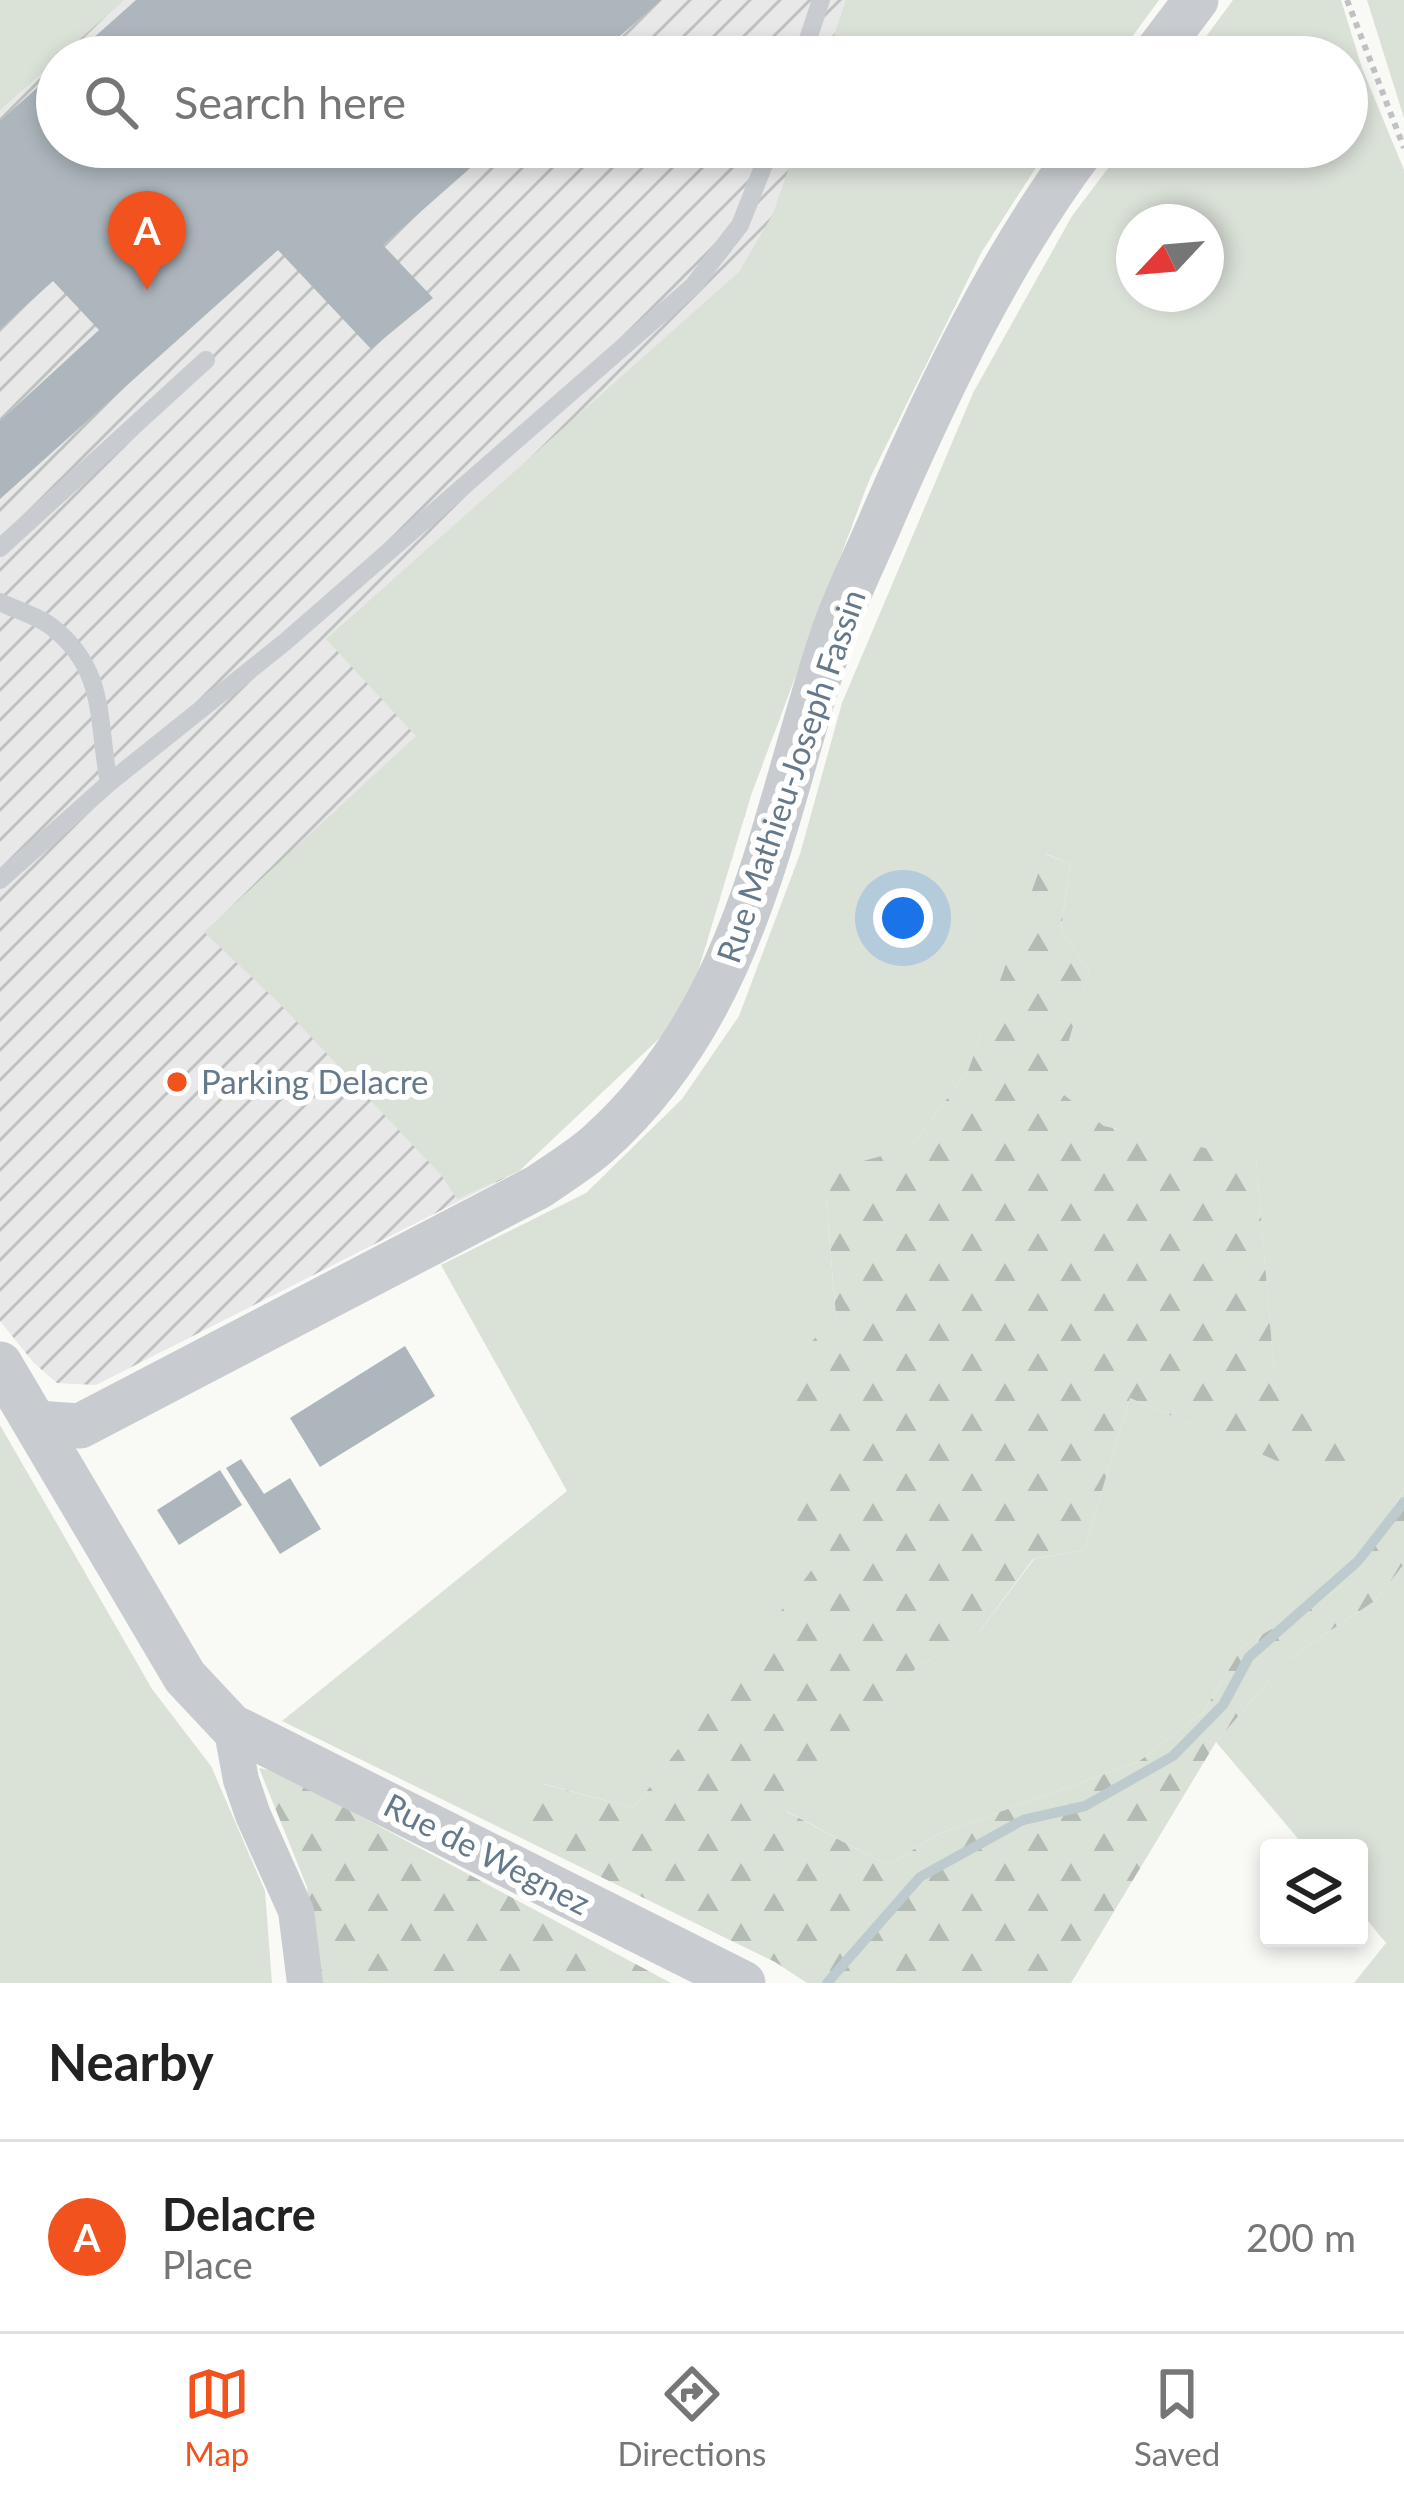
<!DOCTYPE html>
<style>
body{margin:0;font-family:Lato,sans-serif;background:#f6f6f6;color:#222}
.controls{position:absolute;right:36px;bottom:36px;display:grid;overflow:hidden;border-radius:12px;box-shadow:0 6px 18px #0003}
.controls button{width:108px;height:108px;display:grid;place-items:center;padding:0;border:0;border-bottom:3px solid #e0e0e0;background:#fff;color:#222;font:60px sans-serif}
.compass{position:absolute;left:1116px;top:204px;width:108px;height:108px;border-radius:50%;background:#fff;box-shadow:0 6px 18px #0003;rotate:244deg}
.you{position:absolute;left:903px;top:918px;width:42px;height:42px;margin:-30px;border:9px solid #fff;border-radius:50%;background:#1a73e8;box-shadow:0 0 0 18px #1a73e833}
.badge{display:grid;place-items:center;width:78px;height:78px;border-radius:50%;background:#f1521e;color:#fff;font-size:39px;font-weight:700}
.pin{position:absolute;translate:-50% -99px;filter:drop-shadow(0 3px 6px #0008)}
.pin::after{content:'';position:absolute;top:63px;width:42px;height:36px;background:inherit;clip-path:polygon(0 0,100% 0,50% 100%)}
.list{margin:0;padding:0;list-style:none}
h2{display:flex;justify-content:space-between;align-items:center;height:156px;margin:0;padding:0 48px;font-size:51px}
h2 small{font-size:39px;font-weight:400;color:#767676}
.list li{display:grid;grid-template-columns:78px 1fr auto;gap:36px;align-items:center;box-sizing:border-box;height:192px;padding:0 48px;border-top:3px solid #e0e0e0}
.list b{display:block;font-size:45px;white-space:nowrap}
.list p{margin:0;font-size:39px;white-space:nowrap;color:#767676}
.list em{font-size:39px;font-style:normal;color:#767676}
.icon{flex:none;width:66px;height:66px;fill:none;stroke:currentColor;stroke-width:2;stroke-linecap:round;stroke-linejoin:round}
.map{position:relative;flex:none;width:1404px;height:1983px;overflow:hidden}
.search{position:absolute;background:#fff;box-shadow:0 6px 18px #0003;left:36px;right:36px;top:36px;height:132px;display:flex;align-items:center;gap:30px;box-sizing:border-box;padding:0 42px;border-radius:66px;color:#767676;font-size:45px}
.sheet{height:348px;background:#fff}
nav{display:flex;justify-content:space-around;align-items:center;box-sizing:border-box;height:168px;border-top:3px solid #e0e0e0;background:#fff;font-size:33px;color:#767676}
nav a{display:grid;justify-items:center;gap:6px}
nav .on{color:#f1521e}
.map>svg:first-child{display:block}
.industrial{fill:url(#industrial-furrows)}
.green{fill:#dae1d7;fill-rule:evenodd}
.forest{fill:url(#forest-firs)}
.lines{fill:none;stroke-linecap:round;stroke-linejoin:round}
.stream{stroke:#bdcace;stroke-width:10}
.building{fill:#acb6bc}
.path{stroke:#bfc2c4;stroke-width:6;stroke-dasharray:6 6;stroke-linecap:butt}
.service{stroke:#c8ccd0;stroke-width:18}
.minor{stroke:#c8ccd0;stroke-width:36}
.tertiary{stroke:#c8ccd0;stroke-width:45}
.poi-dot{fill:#f1521e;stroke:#fff;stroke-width:4.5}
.labels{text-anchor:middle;stroke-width:12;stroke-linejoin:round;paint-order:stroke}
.street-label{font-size:33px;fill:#65798a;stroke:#fff}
.poi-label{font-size:33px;fill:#65798a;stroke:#fff;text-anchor:start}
</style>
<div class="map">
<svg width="1404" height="1983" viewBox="0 0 1404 1983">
<defs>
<pattern id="industrial-furrows" width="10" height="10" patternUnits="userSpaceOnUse" patternTransform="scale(3)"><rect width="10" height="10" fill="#e7e8e7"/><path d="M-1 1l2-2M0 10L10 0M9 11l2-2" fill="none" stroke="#bfc1c1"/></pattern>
<pattern id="forest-firs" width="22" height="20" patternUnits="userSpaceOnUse" patternTransform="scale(3)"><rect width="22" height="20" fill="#dae1d7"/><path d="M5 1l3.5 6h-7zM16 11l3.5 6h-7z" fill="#b4bbb4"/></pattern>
</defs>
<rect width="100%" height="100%" fill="#f9f9f6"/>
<!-- industrial -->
<path class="industrial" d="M0,0H1159L1117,57H57V147H1049L982,251L869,480L751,795L685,1014L519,1171L96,1385L57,1383L34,1363L0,1321Z"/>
<!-- green -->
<g class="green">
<path d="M0,0H124L0,110Z"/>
<path d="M846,0H1159L1117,57H827Z"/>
<path d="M1233,0H1341L1362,68L1404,170V1488L1354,1580L1243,1646L1203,1713L1138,1762L936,1835L888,1866L785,1810L917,1667L980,1631L1034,1559L1084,1550L1130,1398L1353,1493L1276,1394L1256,1160L1104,1126L1054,1088L1089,971L1061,930L1070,864L1046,854L968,1071L910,1148L826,1198L836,1317L759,1398L835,1451L823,1556L634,1808L544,1784L515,1835L282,1721L567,1491L441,1265L586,1193L682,1099L739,1016L800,854L842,703L973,393L1072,216L1124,147H1347V57H1191ZM1134,222H1206V294H1134Z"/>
<path d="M1367,0H1404V118Z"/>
<path d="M796,147H1049L982,251L869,480L751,795L685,1014L519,1171L457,1199L441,1175L278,1002L204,932L416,736L326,639L739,272L773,214Z"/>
<path d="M0,1425L152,1689L211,1766L265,1891L272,1983H0Z"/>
<path d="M1404,1564V1983H1354L1386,1943L1359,1910V1848H1306L1216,1742L1287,1660L1376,1600Z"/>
</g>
<!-- forest -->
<g class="forest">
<path d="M1045,854L1070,864L1061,930L1089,971L1055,1088L1104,1126L1256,1159L1276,1393L1365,1463L1354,1494L1130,1398L1084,1550L1033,1559L979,1632L917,1667L786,1811L888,1866L936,1835L1138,1762L1203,1713L1243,1646L1354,1580L1404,1488V1564L1376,1600L1287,1660L1216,1742L1071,1983H807L775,1962L515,1835L543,1784L634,1808L822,1556L792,1512L835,1451L758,1398L836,1316L826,1198L838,1168L910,1148L968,1071Z"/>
<path d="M259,1768L278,1772L671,1983H319L307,1887Z"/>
</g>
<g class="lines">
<!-- stream -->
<path class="stream" d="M827,1983L920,1877L1023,1820L1085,1806L1173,1756L1223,1705L1249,1657L1358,1561L1404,1502"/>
</g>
<!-- building -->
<g class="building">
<path d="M136,0H661L596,57H72Z"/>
<path d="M57,70V147H494L383,245L433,298L371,349L278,250L0,499V421L99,330L53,281L0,329V121Z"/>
<path d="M405,1346L435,1396L320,1467L290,1418Z"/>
<path d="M241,1459L264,1494L290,1478L321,1529L280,1554L226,1468Z"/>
<path d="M220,1470L242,1505L179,1545L157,1510Z"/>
</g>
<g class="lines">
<!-- path -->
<path class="path" d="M1347,0L1404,148"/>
<!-- service -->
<g class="service">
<path d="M802,57L821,0"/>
<path d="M0,548L206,360"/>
<path d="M0,602C16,610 38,616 52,627C107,670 97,721 109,783"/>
<path d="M0,880L109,783L285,642L693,286L740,225L771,147"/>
</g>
<!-- minor -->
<path class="minor" d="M231,1726L241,1780L253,1815L296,1911L305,1983"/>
<!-- tertiary -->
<g class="tertiary">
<path d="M1153,57L1196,0"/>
<path d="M0,1364L185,1677L231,1726L743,1983"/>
<path d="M36,1423L80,1426L538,1187C558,1173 580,1160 598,1144C751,1007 771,816 834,631C848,591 868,553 884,514C939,388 1001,257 1084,147"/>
</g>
</g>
<!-- markers -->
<circle class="poi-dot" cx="177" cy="1082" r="12"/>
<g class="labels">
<!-- street labels -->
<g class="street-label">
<text transform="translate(791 776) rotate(-71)" y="12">Rue Mathieu-Joseph Fassin</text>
<text transform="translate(487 1854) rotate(27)" y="12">Rue de Wegnez</text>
</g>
<!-- poi labels -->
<g class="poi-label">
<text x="201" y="1094">Parking Delacre</text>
</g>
</g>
</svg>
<div class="controls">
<button><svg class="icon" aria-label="layers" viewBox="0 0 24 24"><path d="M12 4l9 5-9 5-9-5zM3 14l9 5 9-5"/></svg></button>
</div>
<svg class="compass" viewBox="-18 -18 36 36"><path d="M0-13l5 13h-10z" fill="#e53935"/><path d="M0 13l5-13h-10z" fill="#767676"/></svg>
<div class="you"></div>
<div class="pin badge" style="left:147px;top:290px">A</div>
<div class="search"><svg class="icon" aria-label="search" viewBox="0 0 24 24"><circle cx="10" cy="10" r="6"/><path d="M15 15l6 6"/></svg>Search here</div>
</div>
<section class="sheet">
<h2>Nearby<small></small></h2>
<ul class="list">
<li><span class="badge">A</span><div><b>Delacre</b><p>Place</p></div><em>200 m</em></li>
</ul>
</section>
<nav>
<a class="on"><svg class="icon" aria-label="map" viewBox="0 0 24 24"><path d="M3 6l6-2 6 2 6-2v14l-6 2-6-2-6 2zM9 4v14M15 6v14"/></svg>Map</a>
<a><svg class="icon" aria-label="directions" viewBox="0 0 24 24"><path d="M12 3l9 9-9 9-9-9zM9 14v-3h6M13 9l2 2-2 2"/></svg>Directions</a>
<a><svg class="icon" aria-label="saved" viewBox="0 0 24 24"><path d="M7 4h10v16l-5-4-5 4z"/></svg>Saved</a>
</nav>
